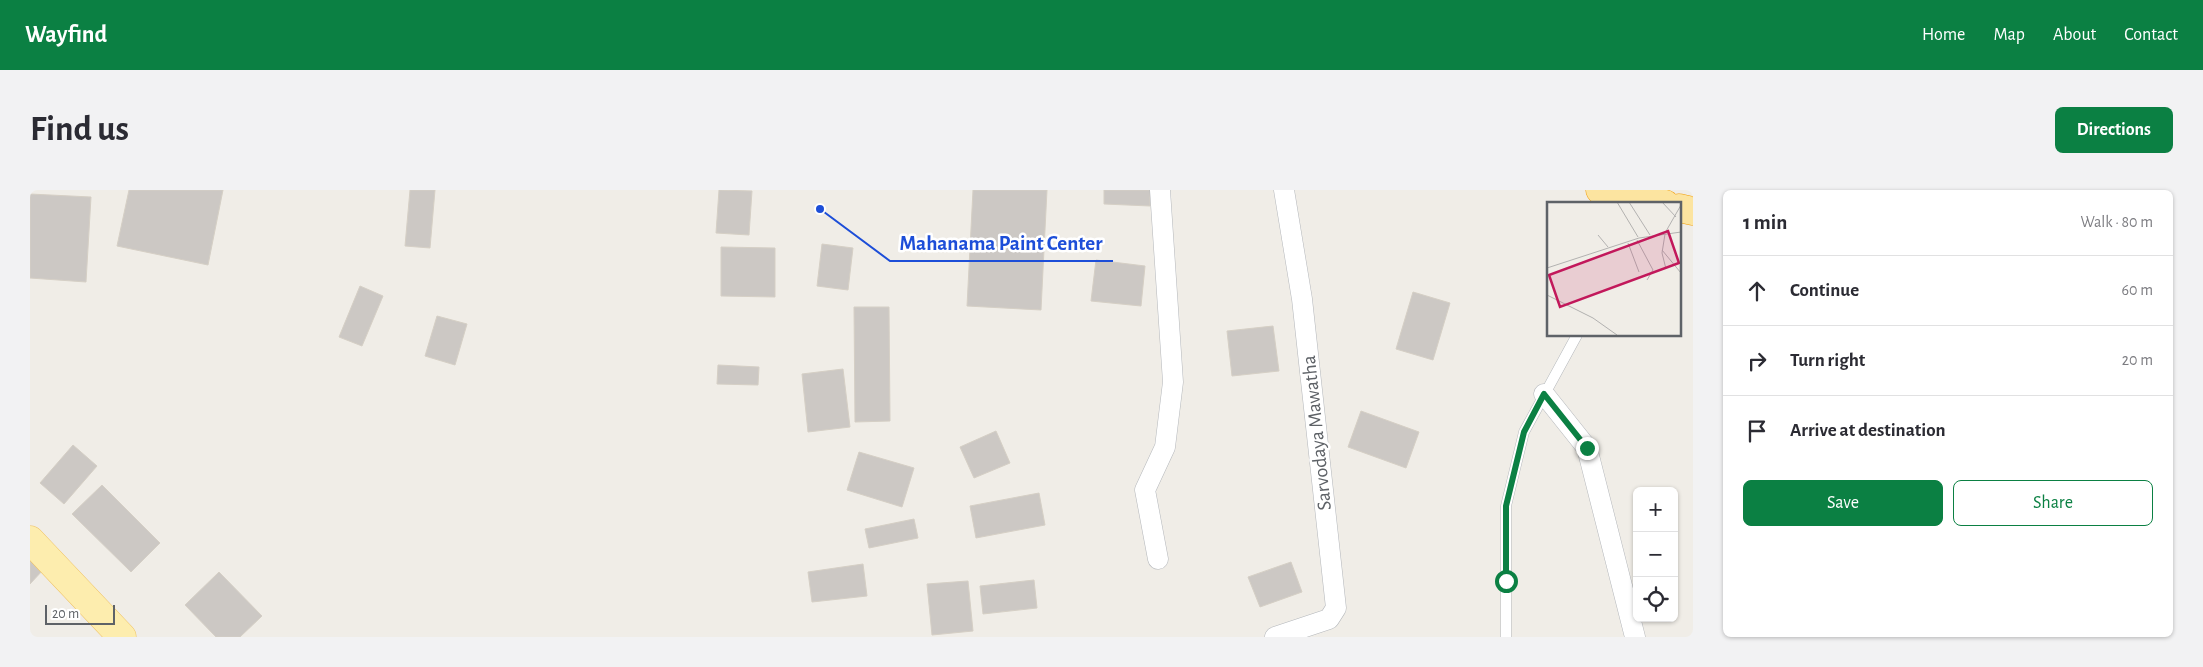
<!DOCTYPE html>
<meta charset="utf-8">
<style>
body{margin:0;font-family:"Alegreya Sans",sans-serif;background:#f2f2f3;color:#2b2b33}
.controls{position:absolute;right:15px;bottom:15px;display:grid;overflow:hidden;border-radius:8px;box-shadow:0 1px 4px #0004}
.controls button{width:45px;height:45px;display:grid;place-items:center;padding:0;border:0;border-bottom:1px solid #e1e1e2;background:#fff;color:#2b2b33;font:25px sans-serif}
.scale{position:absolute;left:15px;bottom:12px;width:70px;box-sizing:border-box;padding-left:5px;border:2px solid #5e6267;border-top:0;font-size:14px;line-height:18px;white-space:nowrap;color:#5e6267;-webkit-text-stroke:4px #fff;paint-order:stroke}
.stop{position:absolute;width:15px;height:15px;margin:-11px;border:4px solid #0b8043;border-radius:50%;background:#fff}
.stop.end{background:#0b8043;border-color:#fff;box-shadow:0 1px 5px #0008}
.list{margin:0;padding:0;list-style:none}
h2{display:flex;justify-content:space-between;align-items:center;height:65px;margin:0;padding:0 20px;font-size:21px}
h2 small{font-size:16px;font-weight:400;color:#7c7c81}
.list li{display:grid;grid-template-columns:32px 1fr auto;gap:15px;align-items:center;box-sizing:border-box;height:70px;padding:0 20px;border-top:1px solid #e1e1e2}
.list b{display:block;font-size:19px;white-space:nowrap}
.list em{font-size:16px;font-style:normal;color:#7c7c81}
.actions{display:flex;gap:10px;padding:15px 20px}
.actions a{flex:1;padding:11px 0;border:1px solid #0b8043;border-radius:8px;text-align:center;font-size:18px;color:#0b8043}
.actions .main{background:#0b8043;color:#fff}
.icon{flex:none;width:28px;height:28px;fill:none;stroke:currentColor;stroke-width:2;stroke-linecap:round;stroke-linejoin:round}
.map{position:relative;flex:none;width:1663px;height:447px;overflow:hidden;border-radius:8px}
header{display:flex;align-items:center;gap:30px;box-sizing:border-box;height:70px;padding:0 25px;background:#0b8043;color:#fff}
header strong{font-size:24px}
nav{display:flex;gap:28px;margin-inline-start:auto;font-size:18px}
.intro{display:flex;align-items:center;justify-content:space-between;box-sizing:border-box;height:120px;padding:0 30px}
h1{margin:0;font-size:35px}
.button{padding:12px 22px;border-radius:8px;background:#0b8043;color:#fff;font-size:18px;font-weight:700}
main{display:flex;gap:30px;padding:0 30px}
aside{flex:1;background:#fff;border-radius:8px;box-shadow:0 1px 4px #0004}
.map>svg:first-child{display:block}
.building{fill:#ccc8c4;stroke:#d5cfc5}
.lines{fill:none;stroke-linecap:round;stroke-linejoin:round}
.service-casing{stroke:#b4b7bb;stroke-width:11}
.minor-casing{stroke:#b4b7bb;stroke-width:21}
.primary-casing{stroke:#efc061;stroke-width:29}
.trunk-casing{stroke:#f19c05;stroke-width:29}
.service{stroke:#fff;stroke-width:10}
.minor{stroke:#fff;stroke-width:20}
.primary{stroke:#fdedae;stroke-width:28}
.trunk{stroke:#fce4a0;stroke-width:28}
.route{stroke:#0b8043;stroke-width:6}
.labels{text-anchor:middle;stroke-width:5;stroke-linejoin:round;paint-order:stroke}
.street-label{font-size:20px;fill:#5e6267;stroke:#fff}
.inset-road{fill:none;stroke:#b2b1b0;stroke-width:1}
.view{fill:#c2185b;fill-opacity:0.15;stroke:#c2185b;stroke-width:2.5}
.inset-edge{fill:none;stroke:#5e6267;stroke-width:2.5}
.leader{fill:none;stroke:#1d4ed8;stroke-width:2}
.callout-dot{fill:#1d4ed8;stroke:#fff;stroke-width:2}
.callout-label{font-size:21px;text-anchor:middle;font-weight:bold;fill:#1d4ed8;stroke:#fff;stroke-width:5;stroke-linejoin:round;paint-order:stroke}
</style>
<header>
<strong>Wayfind</strong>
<nav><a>Home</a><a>Map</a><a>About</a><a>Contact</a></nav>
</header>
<div class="intro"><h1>Find us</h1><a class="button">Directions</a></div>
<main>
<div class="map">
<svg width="1663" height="447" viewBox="0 0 1663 447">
<rect width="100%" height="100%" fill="#f0ede7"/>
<!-- building -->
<g class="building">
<path d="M99,0H193L178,75L87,56Z"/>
<path d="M380,0H405L400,58L375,56Z"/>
<path d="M689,0L722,1L719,45L686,43Z"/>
<path d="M943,0H1017L1011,120L937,116Z"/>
<path d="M1074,0H1120V16L1074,14Z"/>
<path d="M0,4L61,7L56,92L0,88Z"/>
<path d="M792,54L823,58L818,100L787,96Z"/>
<path d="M691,57L745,58V107L691,106Z"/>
<path d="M1066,70L1115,76L1111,116L1061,111Z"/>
<path d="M330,96L353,106L332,156L309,147Z"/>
<path d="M1383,102L1420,113L1403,170L1366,159Z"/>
<path d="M824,117H859L860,231L825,232Z"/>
<path d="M407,126L437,134L425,175L395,166Z"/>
<path d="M1243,136L1249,181L1202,186L1197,141Z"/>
<path d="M688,175L729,177L728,195L687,194Z"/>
<path d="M813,179L820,237L778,242L772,184Z"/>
<path d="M1331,221L1389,242L1376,278L1318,257Z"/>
<path d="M966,241L980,273L944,288L930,257Z"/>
<path d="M43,255L67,276L34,314L10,293Z"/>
<path d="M829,262L884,278L872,317L817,300Z"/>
<path d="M72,295L130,353L101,382L42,324Z"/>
<path d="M1009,303L1015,335L946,348L940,316Z"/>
<path d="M884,329L888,348L839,358L835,339Z"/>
<path d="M0,369L13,380L0,394Z"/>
<path d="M1261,372L1272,402L1230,417L1218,387Z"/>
<path d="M833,374L837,406L782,412L778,382Z"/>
<path d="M189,382L232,426L210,447H186L155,415Z"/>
<path d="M1004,390L1007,418L953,424L950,396Z"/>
<path d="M938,391L943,441L902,445L897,394Z"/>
</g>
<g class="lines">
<defs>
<path id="service" d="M1476,447V316L1494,242L1547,145"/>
<g id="minor">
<path d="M1514,204L1557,258L1605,447"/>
<path d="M1128,369L1115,300L1135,257L1143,192L1130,0"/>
<path d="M1245,447L1299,429L1306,418L1272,109L1254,0"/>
</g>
<path id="primary" d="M0,350L92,447"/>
<g id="trunk">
<path d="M1570,0L1635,14"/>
<path d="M1649,18L1663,21"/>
</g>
</defs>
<!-- service casing -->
<use href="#service" class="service-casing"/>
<!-- minor casing -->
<use href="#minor" class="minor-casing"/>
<!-- primary casing -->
<use href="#primary" class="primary-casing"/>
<!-- trunk casing -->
<use href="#trunk" class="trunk-casing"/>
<!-- service -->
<use href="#service" class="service"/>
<!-- minor -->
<use href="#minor" class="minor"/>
<!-- primary -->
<use href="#primary" class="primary"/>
<!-- trunk -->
<use href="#trunk" class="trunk"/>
</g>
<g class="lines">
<!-- route -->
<path class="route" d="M1476,391V316L1494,242L1514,204L1557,258"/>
</g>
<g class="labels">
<!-- street labels -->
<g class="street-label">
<text transform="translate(1286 243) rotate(-96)" y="7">Sarvodaya Mawatha</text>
</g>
</g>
<!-- overview -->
<g transform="translate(1517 12)">
<rect width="134" height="134" fill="#f0ede7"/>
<path class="inset-road" d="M70,0L91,35M82,0L103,33M115,0L129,15M118,31L134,3M118,32L115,51L119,67M51,33L61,45M90,38L106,68L100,78M81,41L92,70M115,48L134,71M0,66L92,36L134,30M0,93L46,116L70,133"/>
<path class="view" d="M121,29L132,61L13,105L2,73Z"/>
<rect width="134" height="134" class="inset-edge"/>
</g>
<!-- callouts -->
<path class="leader" d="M790 19L860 71H1083"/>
<circle class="callout-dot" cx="790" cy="19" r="5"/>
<g class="callout-label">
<text x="971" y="60">Mahanama Paint Center</text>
</g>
</svg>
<div class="controls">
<button>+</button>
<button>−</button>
<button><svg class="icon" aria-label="locate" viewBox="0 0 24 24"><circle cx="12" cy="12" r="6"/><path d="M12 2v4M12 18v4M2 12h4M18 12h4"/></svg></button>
</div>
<div class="scale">20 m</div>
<div class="stop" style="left:1476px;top:391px"></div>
<div class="stop end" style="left:1557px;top:258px"></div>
</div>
<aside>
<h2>1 min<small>Walk · 80 m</small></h2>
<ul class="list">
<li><svg class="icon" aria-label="ahead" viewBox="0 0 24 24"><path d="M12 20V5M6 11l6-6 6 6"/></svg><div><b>Continue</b></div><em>60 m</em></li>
<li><svg class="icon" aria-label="right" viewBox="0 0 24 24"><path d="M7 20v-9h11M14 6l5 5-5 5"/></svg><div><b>Turn right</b></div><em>20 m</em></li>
<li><svg class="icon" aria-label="arrive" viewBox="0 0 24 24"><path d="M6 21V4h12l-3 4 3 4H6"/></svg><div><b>Arrive at destination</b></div></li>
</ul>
<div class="actions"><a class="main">Save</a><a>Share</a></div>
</aside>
</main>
